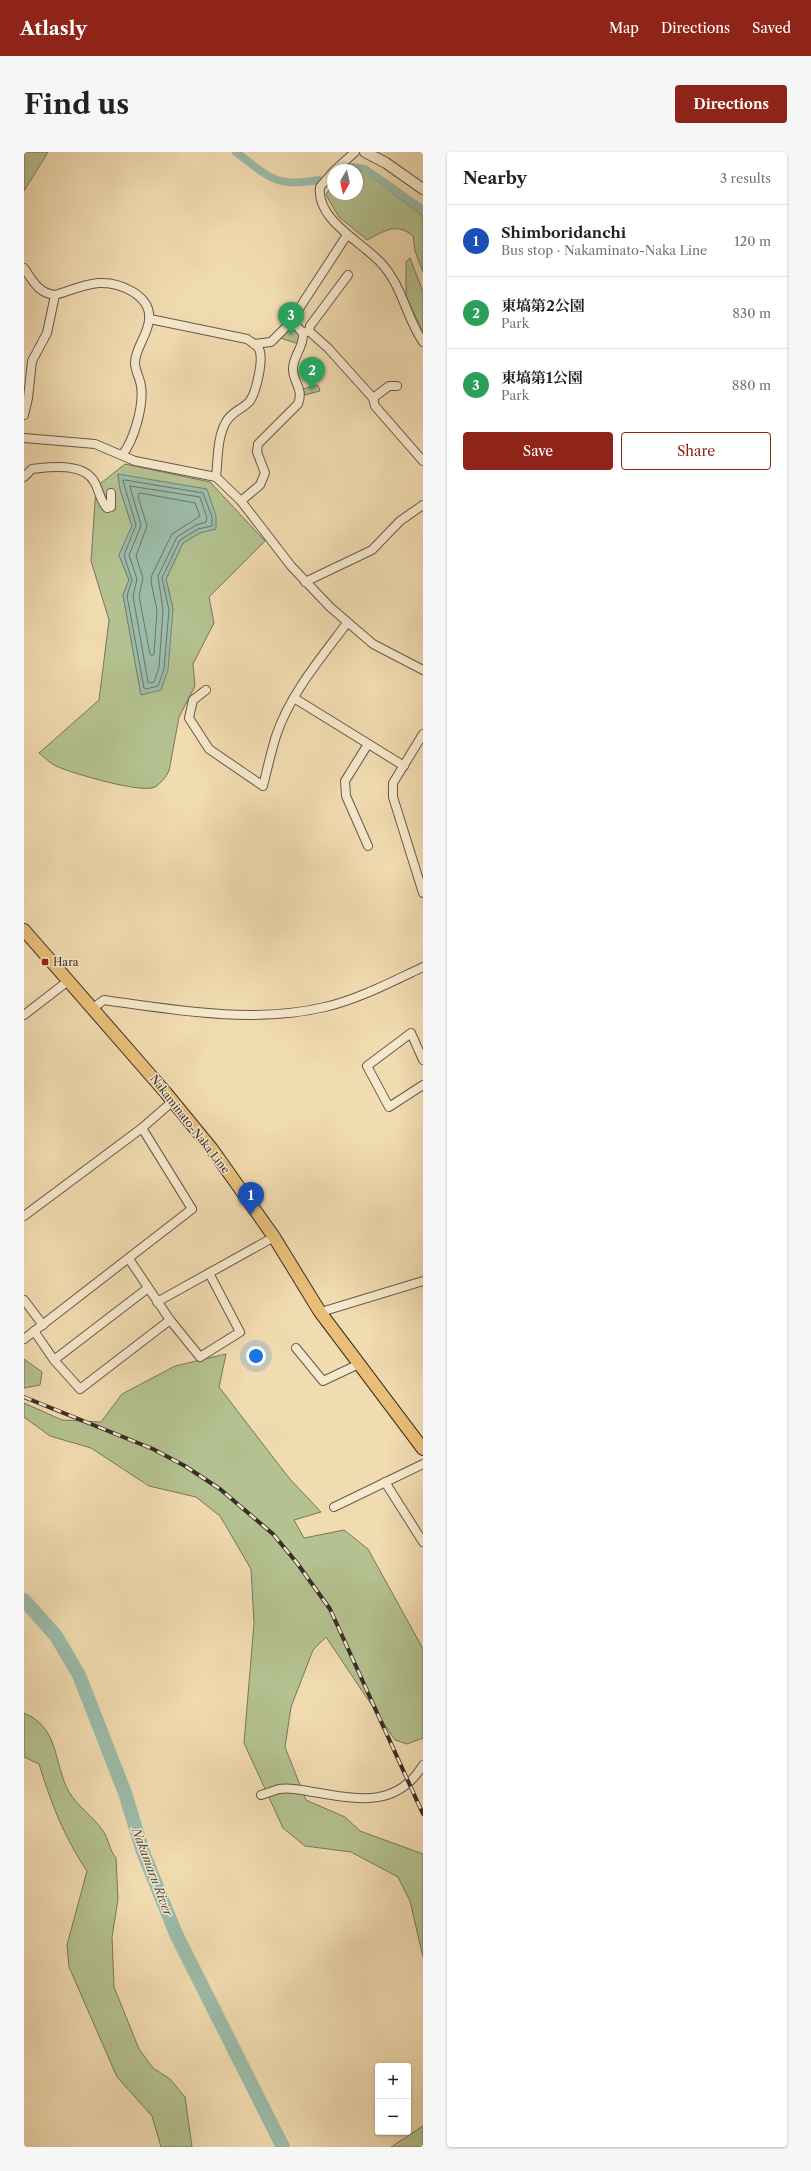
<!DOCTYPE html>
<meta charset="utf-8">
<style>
body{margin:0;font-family:"Libre Caslon Text","Noto Serif JP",serif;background:#f6f6f6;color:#222}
.controls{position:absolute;right:12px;bottom:12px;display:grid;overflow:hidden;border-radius:4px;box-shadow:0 1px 3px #0004}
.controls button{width:36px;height:36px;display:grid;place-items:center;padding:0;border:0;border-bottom:1px solid #e0e0e0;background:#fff;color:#222;font:20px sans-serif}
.compass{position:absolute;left:303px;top:12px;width:36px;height:36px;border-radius:50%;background:#fff;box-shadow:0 1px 3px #0004;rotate:188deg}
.you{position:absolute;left:232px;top:1204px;width:14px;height:14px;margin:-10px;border:3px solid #fff;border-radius:50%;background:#1a73e8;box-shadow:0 0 0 6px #1a73e833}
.badge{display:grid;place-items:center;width:26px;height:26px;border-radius:50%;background:#8f2418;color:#fff;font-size:13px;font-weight:700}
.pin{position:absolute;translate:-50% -33px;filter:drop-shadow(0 1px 2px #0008)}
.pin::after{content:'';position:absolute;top:21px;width:14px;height:12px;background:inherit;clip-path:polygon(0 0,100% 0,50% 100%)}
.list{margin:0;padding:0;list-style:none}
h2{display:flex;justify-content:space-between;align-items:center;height:52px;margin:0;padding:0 16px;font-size:17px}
h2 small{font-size:13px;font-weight:400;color:#767676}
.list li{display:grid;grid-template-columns:26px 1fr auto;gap:12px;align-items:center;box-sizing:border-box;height:72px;padding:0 16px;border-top:1px solid #e0e0e0}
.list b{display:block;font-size:15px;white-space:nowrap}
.list p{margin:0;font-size:13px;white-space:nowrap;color:#767676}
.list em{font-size:13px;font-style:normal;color:#767676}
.actions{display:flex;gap:8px;padding:12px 16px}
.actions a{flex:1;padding:9px 0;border:1px solid #8f2418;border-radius:4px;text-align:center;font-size:14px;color:#8f2418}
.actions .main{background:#8f2418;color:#fff}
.map{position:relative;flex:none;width:399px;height:1995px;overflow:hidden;border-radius:4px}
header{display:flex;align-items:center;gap:24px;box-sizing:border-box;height:56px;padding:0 20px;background:#8f2418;color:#fff}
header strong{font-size:19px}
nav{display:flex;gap:22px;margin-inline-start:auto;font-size:14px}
.intro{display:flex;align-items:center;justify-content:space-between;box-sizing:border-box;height:96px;padding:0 24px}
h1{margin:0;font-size:28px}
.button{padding:10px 18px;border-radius:4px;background:#8f2418;color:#fff;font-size:14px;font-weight:700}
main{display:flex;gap:24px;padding:0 24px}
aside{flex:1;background:#fff;border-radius:4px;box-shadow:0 1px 3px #0004}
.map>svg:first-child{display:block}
.green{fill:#b4c190;stroke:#78775c;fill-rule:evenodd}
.water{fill:#9bbba8;stroke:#758274}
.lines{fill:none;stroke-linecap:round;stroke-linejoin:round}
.shore{stroke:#6b7468;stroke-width:1}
.canal{stroke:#9bbba8;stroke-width:8}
.river{stroke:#9bbba8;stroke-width:14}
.minor-casing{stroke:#685849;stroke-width:10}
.tertiary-casing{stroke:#685849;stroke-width:12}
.primary-casing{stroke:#3b2d27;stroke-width:14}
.minor{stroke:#f6e8cc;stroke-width:8}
.tertiary{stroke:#f6e8cc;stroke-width:10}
.primary{stroke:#e8be78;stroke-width:12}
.rail-casing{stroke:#3b2d27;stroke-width:4}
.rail{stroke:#f6e8cc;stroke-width:2.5;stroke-dasharray:8;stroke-linecap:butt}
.poi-dot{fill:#8f2418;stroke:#f6e8cc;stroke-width:1.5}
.labels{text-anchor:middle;stroke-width:3;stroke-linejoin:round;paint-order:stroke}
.poi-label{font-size:11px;fill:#3b2d27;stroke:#f6e8cc;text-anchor:start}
.street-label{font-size:11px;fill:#3b2d27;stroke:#f6e8cc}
.water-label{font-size:12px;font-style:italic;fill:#535047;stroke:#f6e8cc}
</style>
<header>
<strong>Atlasly</strong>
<nav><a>Map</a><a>Directions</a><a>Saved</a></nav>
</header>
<div class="intro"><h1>Find us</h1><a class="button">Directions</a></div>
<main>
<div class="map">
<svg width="399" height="1995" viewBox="0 0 399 1995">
<rect width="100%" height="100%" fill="#f1dbb0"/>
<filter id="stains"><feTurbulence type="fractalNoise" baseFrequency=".005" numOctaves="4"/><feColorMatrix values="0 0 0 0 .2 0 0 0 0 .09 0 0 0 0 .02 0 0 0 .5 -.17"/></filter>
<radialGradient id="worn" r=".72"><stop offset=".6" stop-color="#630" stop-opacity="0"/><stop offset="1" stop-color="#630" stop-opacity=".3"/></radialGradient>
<!-- green -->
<g class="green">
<path d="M0,0H24L0,39Z"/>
<path d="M338,18L399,64V120L391,99L389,84C372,70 361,79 343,88L315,65L302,43L309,30V42H333V20Z"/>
<path d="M386,106L399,140V181L382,144V110Z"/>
<path d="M264,177H271L275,181V192L256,186Z"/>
<path d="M294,233L296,239L281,243L279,237Z"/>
<path d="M101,312L186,330L241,389L185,445L190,471L169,512L171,534L155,565L145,619C142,625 137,631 131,635C118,642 47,621 32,614C26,611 20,605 15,601L75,548L85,468L67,409L72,335ZM94,323L176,381L159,391L142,427L149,457L117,542L99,443L105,428L95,403L108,374L96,337Z"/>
<path d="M202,1202L195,1235L265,1326L297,1360L270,1368L280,1386L320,1378L344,1397L399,1497V1586L383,1592L371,1588L302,1485L289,1498L267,1555L261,1595L282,1648L321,1665L336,1679L399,1702V1805L386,1749L374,1725L327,1700L281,1694L259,1676L220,1591L230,1471L227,1417L196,1364L172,1345L125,1334L67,1296L26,1284L0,1265V1251L38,1268L77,1270L98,1242L151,1214Z"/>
<path d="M0,1207L18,1220L16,1233L0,1236Z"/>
<path d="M0,1561C36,1576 29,1611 45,1640C54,1655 69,1664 79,1679C85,1687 85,1698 92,1706L94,1747L88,1785L90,1835L115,1897L129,1916L146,1927L161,1945L168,1995H137L128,1964L93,1925L45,1815L43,1793L63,1719C40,1685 27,1651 15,1612L0,1605Z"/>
<path d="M399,1974V1995H367Z"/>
</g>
<!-- water -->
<path class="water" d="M94,322L183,337L192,364V377L176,381L159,391L142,427L149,457L144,518L137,538L117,543L99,443L105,428L95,403L108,374L96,337Z"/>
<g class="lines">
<!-- shore -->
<g class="shore">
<path d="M101,328L179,341L188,365V374L174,377L156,388L138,426L145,458L140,517L134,534L122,537L120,536L103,444L108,428L100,403L112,373L99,329Z"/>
<path d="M106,334L176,345L183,366L182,370L172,373L153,385L134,424L139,458L135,516L130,530L127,531L124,530L109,444L113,427L105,403L117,374Z"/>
<path d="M116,341L171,351L176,364L148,382L128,423L127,430L133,458L130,502L128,504L126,502L115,444L119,426L112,404L123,374L114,344Z"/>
</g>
<!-- canal -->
<g class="canal">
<path d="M212,0C245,25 251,36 295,28"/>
<path d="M322,17L329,15L341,17L399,58"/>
</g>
<!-- river -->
<path class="river" d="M0,1448L32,1484L55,1523L101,1641L119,1700L152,1782L259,1995"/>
<defs>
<g id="minor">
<path d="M311,18L331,0"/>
<path d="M309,20L296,35C292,68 338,90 357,111C378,133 382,165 399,190"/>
<path d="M0,116C9,129 14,141 31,143C45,139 60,132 75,131C95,130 128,143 125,168C124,183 111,196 111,211C111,219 116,226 117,234C120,253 110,289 98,303"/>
<path d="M126,167L223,187C227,190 232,192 235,197C240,207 232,242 225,250C217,258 207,260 202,270C193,285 194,308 192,325"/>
<path d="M285,179L286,174L324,123"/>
<path d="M279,181L285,179L304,196L349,246L351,254L399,309"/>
<path d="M230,192L247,190L265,172L323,83"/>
<path d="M349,246L365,234H373"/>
<path d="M0,263L4,246L8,209L23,181L31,143"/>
<path d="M0,286L71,292L111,309L192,325L217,349L267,414L306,455L349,492L399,518"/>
<path d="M0,325L8,317C28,315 60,310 71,331C75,339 77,350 83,356L87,355V341"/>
<path d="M217,349L236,333L241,321L233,300L234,292L274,252C280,236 269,231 269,217C269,203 280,196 279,181L267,168"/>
<path d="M281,430L348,398L376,369L399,353"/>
<path d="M182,538L169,548L165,566L185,597L239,634C243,618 247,600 252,584C266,542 297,506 323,471"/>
<path d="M270,546L380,614"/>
<path d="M399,582L369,631V645L399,741"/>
<path d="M344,694L322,644L321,629L344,592"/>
<path d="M69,856L80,848C151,858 229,872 301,855C335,847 367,830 399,815"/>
<path d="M0,863L44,829"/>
<path d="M399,908L387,881L343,914L365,955L399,933"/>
<path d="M0,1064L118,976L149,949"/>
<path d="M105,1107L146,1168L176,1205L216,1180L185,1121"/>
<path d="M0,1148L19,1173"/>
<path d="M133,1150L250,1085"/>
<path d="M297,1160L399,1129"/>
<path d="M10,1179L30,1208L56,1237L146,1168"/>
<path d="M0,1187L168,1057L118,976"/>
<path d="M272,1196L299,1229L335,1212"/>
<path d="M30,1208L124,1136"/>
<path d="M361,1330L399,1390"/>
<path d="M310,1355L399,1312"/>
<path d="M237,1643C243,1641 249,1639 255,1637C265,1635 278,1638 289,1640C333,1647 372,1657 399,1613"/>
</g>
<path id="tertiary" d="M341,0L362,11L399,37"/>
<path id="primary" d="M0,778L142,941L188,997L250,1085L296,1160L399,1297"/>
</defs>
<!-- minor casing -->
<use href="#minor" class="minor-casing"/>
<!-- tertiary casing -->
<use href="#tertiary" class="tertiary-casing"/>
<!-- primary casing -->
<use href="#primary" class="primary-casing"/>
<!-- minor -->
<use href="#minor" class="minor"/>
<!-- tertiary -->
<use href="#tertiary" class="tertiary"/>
<!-- primary -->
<use href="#primary" class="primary"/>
<defs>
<path id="rail" d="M0,1245L129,1297L161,1314L196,1337L249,1382L273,1411L306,1457L399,1662"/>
</defs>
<!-- rail casing -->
<use href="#rail" class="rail-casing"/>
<!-- rail -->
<use href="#rail" class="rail"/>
</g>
<!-- markers -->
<rect class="poi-dot" x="17" y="806" width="8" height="8" rx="2"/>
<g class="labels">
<!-- poi labels -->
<g class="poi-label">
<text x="29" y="814">Hara</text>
</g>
<!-- street labels -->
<g class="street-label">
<text transform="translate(166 972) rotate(52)" y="4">Nakaminato-Naka Line</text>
</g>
<!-- water labels -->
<g class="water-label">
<text transform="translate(128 1720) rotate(69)" y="4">Nakamaru River</text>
</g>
</g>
<rect width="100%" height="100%" filter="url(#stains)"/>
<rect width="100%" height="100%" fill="url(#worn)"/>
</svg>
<div class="controls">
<button>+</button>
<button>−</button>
</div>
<svg class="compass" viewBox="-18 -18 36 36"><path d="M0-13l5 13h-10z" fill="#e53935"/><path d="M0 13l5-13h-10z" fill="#767676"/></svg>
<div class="you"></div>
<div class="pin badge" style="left:227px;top:1063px;background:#1a4fb4">1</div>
<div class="pin badge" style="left:288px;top:238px;background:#2e9e5b">2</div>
<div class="pin badge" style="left:267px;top:183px;background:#2e9e5b">3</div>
</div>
<aside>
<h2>Nearby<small>3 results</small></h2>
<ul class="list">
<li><span class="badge" style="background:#1a4fb4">1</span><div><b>Shimboridanchi</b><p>Bus stop · Nakaminato-Naka Line</p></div><em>120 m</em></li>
<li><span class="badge" style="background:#2e9e5b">2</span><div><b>東塙第2公園</b><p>Park</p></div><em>830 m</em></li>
<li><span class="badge" style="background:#2e9e5b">3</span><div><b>東塙第1公園</b><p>Park</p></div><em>880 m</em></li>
</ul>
<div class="actions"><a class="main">Save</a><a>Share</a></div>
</aside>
</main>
